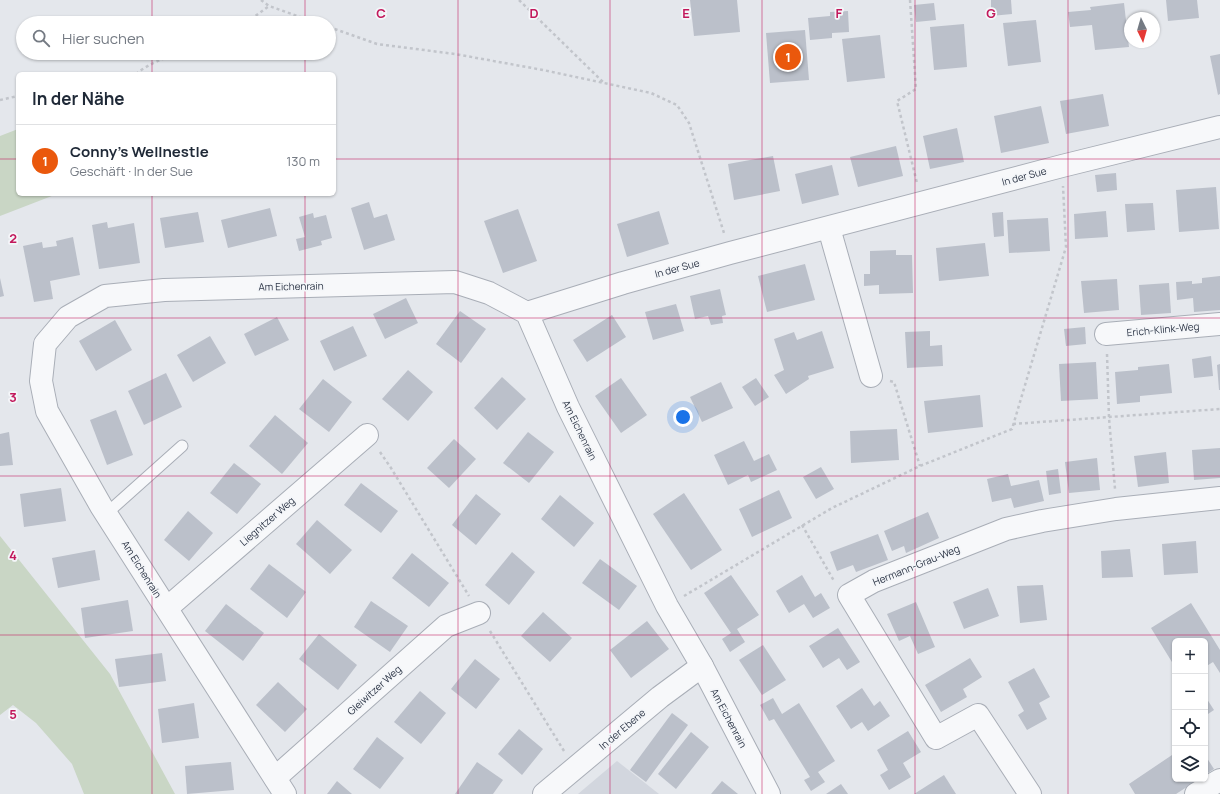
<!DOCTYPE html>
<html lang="de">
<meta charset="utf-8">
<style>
body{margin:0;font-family:Manrope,sans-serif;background:#f2f2f3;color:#1f2937}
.controls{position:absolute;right:12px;bottom:12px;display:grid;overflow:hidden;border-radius:6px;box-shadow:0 1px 3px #0004}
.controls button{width:36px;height:36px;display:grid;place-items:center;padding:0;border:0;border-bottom:1px solid #e0e1e3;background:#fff;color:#1f2937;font:20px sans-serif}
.compass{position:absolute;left:1124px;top:12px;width:36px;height:36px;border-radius:50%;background:#fff;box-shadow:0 1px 3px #0004;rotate:175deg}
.you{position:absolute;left:683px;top:417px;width:14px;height:14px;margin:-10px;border:3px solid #fff;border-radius:50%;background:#1a73e8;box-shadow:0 0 0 6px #1a73e833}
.badge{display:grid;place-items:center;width:26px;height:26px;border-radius:50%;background:#ea580c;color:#fff;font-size:13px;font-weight:700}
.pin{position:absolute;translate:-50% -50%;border:2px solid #fff;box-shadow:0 1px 4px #0006}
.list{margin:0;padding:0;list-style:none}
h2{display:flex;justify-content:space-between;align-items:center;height:52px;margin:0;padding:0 16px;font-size:17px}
h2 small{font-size:13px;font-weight:400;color:#747a83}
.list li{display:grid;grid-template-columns:26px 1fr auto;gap:12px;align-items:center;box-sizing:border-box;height:72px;padding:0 16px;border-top:1px solid #e0e1e3}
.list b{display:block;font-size:15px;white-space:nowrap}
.list p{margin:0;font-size:13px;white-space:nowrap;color:#747a83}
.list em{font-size:13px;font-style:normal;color:#747a83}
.icon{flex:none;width:22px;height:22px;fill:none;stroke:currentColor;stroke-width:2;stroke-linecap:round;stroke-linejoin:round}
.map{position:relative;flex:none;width:1220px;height:794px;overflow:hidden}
.search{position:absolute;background:#fff;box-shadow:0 1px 3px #0004;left:16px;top:16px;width:320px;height:44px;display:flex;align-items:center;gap:10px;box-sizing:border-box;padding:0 14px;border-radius:22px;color:#747a83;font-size:15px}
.panel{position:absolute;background:#fff;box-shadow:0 1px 3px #0004;left:16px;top:72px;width:320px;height:124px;border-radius:6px}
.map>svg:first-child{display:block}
.built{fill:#d2d6de}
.green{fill:#c9d6c5}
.building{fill:#bbc0ca}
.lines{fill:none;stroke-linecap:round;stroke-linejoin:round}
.service-casing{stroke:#a9aeb7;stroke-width:13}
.minor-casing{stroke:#a9aeb7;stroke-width:24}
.path{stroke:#c2c5cb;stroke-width:2.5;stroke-dasharray:3 3;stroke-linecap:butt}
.service{stroke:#f7f8fa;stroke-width:11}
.minor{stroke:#f7f8fa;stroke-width:22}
.grid{fill:none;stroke:#c2185b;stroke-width:1;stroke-opacity:0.55}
.labels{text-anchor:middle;stroke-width:3.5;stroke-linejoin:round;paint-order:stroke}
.street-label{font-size:10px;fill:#2b3445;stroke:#f4f6f9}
.grid-label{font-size:13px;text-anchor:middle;font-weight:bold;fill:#c2185b;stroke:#f4f6f9;stroke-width:3.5;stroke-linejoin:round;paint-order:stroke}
</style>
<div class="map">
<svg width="1220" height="794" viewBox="0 0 1220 794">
<rect width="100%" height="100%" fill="#e4e7ec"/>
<!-- built -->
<path class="built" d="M617,761L659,794H578Z"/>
<!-- green -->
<g class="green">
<path d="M18,129V194H57L0,216V136Z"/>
<path d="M0,536L110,674L175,794H84L72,764L36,723L13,705L0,715Z"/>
</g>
<!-- building -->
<g class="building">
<path d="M690,0H737L740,32L694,36Z"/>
<path d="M991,0H1011L1012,14L991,16Z"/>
<path d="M1166,0H1197L1199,18L1168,21Z"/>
<path d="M934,3L936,20L916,22L914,5Z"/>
<path d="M1124,3L1129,47L1095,50L1092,25L1070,27L1068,12L1091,10L1090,7Z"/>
<path d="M848,11L849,32L832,33V38L810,40L808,18L830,16V12Z"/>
<path d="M1036,20L1041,62L1008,66L1003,23Z"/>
<path d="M964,24L967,67L934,70L930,27Z"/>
<path d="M805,30L809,80L770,83L766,33Z"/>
<path d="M880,35L885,78L847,82L842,39Z"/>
<path d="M1220,54V94L1218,95L1210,56Z"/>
<path d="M1103,94L1109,126L1066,134L1060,101Z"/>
<path d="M1041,106L1049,143L1001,153L994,116Z"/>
<path d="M957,128L964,162L930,169L923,136Z"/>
<path d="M896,146L903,176L858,187L850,157Z"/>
<path d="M773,156L780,191L734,200L728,164Z"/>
<path d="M832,165L839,195L802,204L795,174Z"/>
<path d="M1116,173L1117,190L1097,192L1095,175Z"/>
<path d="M1216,187L1219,229L1179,232L1176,190Z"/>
<path d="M369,202L374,218L387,214L395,240L364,250L351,208Z"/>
<path d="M1153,203L1155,230L1127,232L1125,204Z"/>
<path d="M270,208L277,236L228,248L221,220Z"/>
<path d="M518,209L537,261L503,273L484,221Z"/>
<path d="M659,211L669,244L627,257L617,224Z"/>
<path d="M1106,211L1108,237L1075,239L1074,214Z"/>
<path d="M198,212L204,242L165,248L160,218Z"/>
<path d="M1003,212L1004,236L994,237L992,213Z"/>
<path d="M313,213L314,218L326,215L332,238L321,241L322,245L299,251L296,239L305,237L299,217Z"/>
<path d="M1048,218L1050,251L1009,253L1007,220Z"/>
<path d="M107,222L108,228L134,223L140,263L99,269L92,225Z"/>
<path d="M73,237L80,275L50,281L53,299L34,302L23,246L42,242L43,248L57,246L56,241Z"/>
<path d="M985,243L989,276L939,281L936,248Z"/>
<path d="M896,250V255H912L913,293L879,294V285L864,286V274H870V251Z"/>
<path d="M805,264L815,300L767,312L758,276Z"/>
<path d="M1220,276V310L1194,312L1193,298L1177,300L1176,282L1192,281V284L1202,283V278Z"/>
<path d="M0,278L4,296L0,297Z"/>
<path d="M1117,279L1119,310L1084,313L1081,281Z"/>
<path d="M1169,283L1171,313L1141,315L1139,285Z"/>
<path d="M720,289L726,315L722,316L723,323L711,325L708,316L695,319L690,296Z"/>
<path d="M406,298L418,323L385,339L373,314Z"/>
<path d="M676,304L684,331L653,340L645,312Z"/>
<path d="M460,311L486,329L461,363L436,344Z"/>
<path d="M612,315L626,337L587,362L573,340Z"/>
<path d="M277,317L289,340L255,356L244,334Z"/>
<path d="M115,320L132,350L96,371L79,341Z"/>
<path d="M353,326L367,356L334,371L320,341Z"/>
<path d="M1085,327L1086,344L1066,346L1064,329Z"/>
<path d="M822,331L834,368L808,376L809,379L786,394L774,375L784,370L774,339L794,332L797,340Z"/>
<path d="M930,331V346L942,345L943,366L907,368L905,332Z"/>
<path d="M210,336L226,363L193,382L177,355Z"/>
<path d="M1211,356L1213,376L1194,378L1192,359Z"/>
<path d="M1096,362L1098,399L1061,401L1059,364Z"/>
<path d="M1169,364L1172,393L1140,396V402L1117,404L1115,372L1138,370V367Z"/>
<path d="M1220,364V390H1219L1217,365Z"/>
<path d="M408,370L433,392L408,421L382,399Z"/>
<path d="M166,373L182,407L144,425L128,391Z"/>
<path d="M502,377L526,399L497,430L474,408Z"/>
<path d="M621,378L647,415L621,433L595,396Z"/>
<path d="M756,378L769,397L755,406L742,387Z"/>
<path d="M323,379L352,402L329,432L299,409Z"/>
<path d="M721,382L733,408L702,422L690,397Z"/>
<path d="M980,395L983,427L928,433L924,401Z"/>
<path d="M116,410L133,455L107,465L90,420Z"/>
<path d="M275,415L308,443L282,474L249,446Z"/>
<path d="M897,429L899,460L851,463L850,431Z"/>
<path d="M9,432L13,465L0,466V434Z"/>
<path d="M528,432L554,452L529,483L503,463Z"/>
<path d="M454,439L476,459L449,488L427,468Z"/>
<path d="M744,441L754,461L769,454L777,470L751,482L748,475L728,485L714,455Z"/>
<path d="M1220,448V478L1194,480L1192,450Z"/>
<path d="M1166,452L1169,483L1138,487L1134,456Z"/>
<path d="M1097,458L1100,490L1069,493L1065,462Z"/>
<path d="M234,463L261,484L237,514L210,493Z"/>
<path d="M821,467L834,489L816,499L803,477Z"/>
<path d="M1058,469L1061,493L1049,495L1046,471Z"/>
<path d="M1008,474L1011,486L1039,480L1044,501L1014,508L1011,498L992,502L987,479Z"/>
<path d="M361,483L398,511L381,533L344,505Z"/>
<path d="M61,488L66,521L24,527L20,494Z"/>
<path d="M779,490L792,518L752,537L739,509Z"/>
<path d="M684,493L722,550L691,570L653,514Z"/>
<path d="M476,494L501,514L476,545L452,525Z"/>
<path d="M560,495L594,523L574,547L541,519Z"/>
<path d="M188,511L213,533L189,561L164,540Z"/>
<path d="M928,512L939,538L906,553L904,546L892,551L884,531Z"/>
<path d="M317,520L352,550L330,574L296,544Z"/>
<path d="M878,534L888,560L856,572L853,565L837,571L830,552Z"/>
<path d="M1196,541L1198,573L1164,575L1162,544Z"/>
<path d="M1130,549L1133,577L1102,578L1101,551Z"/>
<path d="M95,550L100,580L58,588L52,558Z"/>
<path d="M512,552L535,572L509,605L485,585Z"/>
<path d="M412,553L449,583L429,607L392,578Z"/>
<path d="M600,559L637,586L619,610L582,583Z"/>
<path d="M269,564L306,592L287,618L250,589Z"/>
<path d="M731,575L759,615L737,629L745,642L730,652L722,639L731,633L704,593Z"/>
<path d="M802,575L815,597L821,593L830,608L813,618L804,604L789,613L776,591Z"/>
<path d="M1043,585L1047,620L1020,623L1017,586Z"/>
<path d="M988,588L999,616L964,629L953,602Z"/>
<path d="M128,600L133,631L85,638L81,608Z"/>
<path d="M371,601L408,626L390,652L354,627Z"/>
<path d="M916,602L935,647L918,654L910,636L899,641L887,614Z"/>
<path d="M1191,603L1220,650V673L1213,662L1205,667V641H1175V667L1151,628Z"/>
<path d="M226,604L264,633L243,661L205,631Z"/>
<path d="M543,612L572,638L550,662L521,636Z"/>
<path d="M647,621L669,649L631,678L610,650Z"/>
<path d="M838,628L860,662L847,670L839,658L823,668L809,646Z"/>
<path d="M319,634L357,665L338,690L299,659Z"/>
<path d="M763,645L786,680L762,695L739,660Z"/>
<path d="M162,653L166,681L119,687L115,659Z"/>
<path d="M970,658L982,677L963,689L967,697L941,712L925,685Z"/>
<path d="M475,659L500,679L476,709L451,689Z"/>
<path d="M1034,668L1050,697L1039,703L1047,719L1027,730L1018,715L1024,711L1008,682Z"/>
<path d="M278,682L307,709L285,732L256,705Z"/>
<path d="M862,688L874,706L880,701L890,716L868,731L862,722L851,729L836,706Z"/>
<path d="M420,691L446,713L421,744L394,722Z"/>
<path d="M1205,696L1214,710L1205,716Z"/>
<path d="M773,698L782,714L799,703L835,761L818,772L825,782L811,791L804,780L810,777L774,719L769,721L760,705Z"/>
<path d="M194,703L199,738L162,743L158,709Z"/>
<path d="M672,713L688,725L646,782L630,770Z"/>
<path d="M519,729L543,749L522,775L498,754Z"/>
<path d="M908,731L921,752L903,763L911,777L889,790L880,775L888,770L877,750Z"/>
<path d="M691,732L709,747L676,789L658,774Z"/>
<path d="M377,737L404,758L380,789L353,769Z"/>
<path d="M1175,753V779H1199L1176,794H1135L1129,784Z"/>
<path d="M1205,755L1214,769L1205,775Z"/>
<path d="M231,762L234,790L187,794L185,766Z"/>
<path d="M477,762L503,780L493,794H455Z"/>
<path d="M944,775L956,794H914Z"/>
<path d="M337,781L352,794H327Z"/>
<path d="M722,781L738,794H711Z"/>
<path d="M841,784L848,794H826Z"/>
</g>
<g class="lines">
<defs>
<path id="service" d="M107,513L182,446"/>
<g id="minor">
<path d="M829,228L871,376"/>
<path d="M527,313L623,283L730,253L1062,166L1220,127"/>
<path d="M1106,334L1220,324"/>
<path d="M167,608L367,435"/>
<path d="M275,778L446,626L479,613"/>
<path d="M285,794L101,506L47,411L41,381L45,344L68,317L105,296L164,290L455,282L489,293L527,313L568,407L667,606L702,666L769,794"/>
<path d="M544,794L660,697L702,666"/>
<path d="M1030,794L978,715L936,738L849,595L874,581L1006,529L1042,521L1116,509L1220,498"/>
<path d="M1196,794L1220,780"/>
</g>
</defs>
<!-- service casing -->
<use href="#service" class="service-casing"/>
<!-- minor casing -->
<use href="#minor" class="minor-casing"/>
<!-- path -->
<g class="path">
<path d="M261,0L269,6L317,23"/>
<path d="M519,0L604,83"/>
<path d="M910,0L916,89L897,101L917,183"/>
<path d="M246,23L269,6"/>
<path d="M329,27L377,44L455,54L543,70L651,93L677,105L689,123L724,233"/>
<path d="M136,74C148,64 166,57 181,53"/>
<path d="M0,100L18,96"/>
<path d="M1107,354L1109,418L1115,489"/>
<path d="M890,381L894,382L920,466"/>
<path d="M1013,424L1220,409"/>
<path d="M380,452L391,468L469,596"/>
<path d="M802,525L834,581"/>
<path d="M684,596L832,508L920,466L1012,429L1066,247L1063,186"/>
<path d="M490,631L564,751"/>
</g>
<!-- service -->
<use href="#service" class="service"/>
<!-- minor -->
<use href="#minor" class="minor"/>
</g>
<!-- grid -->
<path class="grid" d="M152,0V23M305,0V23M458,0V794M610,0V794M762,0V794M915,0V794M1068,0V794M152,53V74M305,53V74M0,159H18M334,159H1220M152,194V794M305,194V794M0,318H1220M0,476H1220M0,635H1220"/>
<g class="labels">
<!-- street labels -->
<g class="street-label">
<text transform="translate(1024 176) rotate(-15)" y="4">In der Sue</text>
<text transform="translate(677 268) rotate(-15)" y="4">In der Sue</text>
<text transform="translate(291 286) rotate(-1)" y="4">Am Eichenrain</text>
<text transform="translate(1163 329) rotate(-5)" y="4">Erich-Klink-Weg</text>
<text transform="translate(580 430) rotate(64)" y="4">Am Eichenrain</text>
<text transform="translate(267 521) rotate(-41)" y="4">Liegnitzer Weg</text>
<text transform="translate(916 565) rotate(-22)" y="4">Hermann-Grau-Weg</text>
<text transform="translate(142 569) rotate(58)" y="4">Am Eichenrain</text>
<text transform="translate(374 690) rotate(-42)" y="4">Gleiwitzer Weg</text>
<text transform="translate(729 718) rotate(62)" y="4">Am Eichenrain</text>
<text transform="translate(622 729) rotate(-40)" y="4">In der Ebene</text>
</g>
</g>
<g class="grid-label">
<text x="381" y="18">C</text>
<text x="534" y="18">D</text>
<text x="686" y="18">E</text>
<text x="839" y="18">F</text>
<text x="991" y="18">G</text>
<text x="13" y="243">2</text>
<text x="13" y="402">3</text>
<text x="13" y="560">4</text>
<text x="13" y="719">5</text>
</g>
</svg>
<div class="controls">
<button>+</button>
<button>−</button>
<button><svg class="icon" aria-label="locate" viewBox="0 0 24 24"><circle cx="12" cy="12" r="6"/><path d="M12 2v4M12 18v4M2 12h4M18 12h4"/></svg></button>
<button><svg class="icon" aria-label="layers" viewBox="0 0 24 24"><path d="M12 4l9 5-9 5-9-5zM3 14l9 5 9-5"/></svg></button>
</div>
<svg class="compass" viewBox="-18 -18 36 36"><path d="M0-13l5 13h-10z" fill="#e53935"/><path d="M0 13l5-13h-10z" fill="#747a83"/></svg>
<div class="you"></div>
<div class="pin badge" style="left:788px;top:57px">1</div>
<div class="search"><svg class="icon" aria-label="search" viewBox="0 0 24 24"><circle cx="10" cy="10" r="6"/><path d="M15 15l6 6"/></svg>Hier suchen</div>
<section class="panel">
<h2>In der Nähe<small></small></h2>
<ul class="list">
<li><span class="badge">1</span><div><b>Conny's Wellnestle</b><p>Geschäft · In der Sue</p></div><em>130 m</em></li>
</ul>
</section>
</div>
